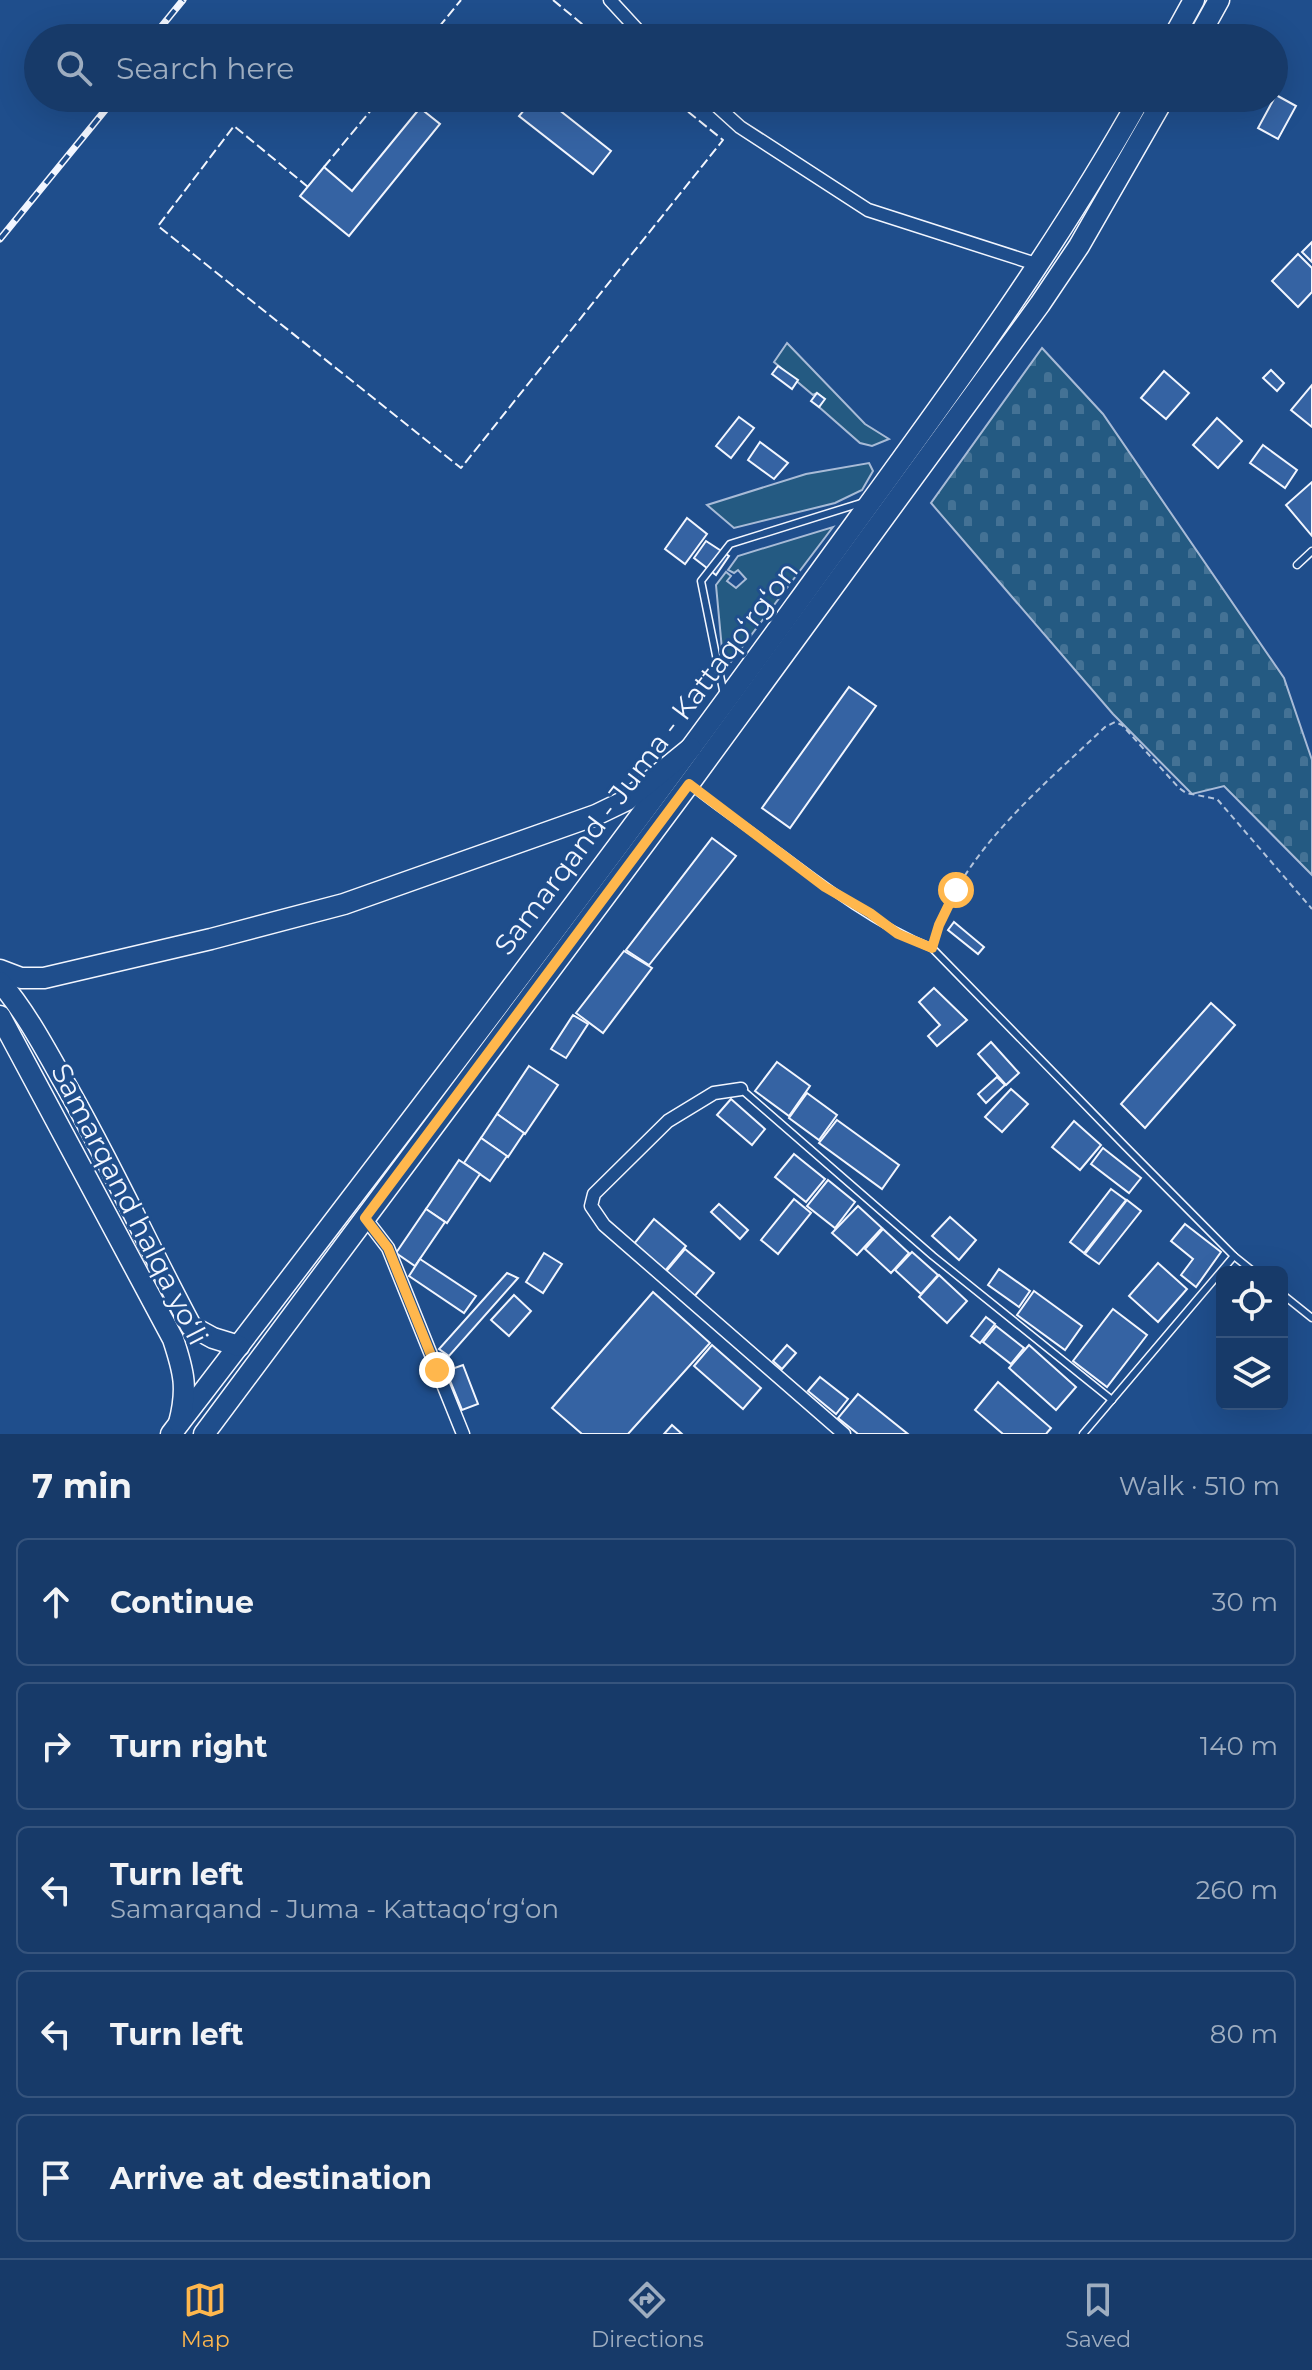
<!DOCTYPE html>
<meta charset="utf-8">
<style>
body{margin:0;font-family:Montserrat,sans-serif;background:#244571;color:#f1f3f6}
.controls{position:absolute;right:24px;bottom:24px;display:grid;overflow:hidden;border-radius:12px;box-shadow:0 8px 32px #0002}
.controls button{width:72px;height:72px;display:grid;place-items:center;padding:0;border:0;border-bottom:2px solid #36547d;background:#173a69;color:#f1f3f6;font:40px sans-serif}
.stop{position:absolute;width:24px;height:24px;margin:-18px;border:6px solid #ffb74d;border-radius:50%;background:#fff}
.stop.end{background:#ffb74d;border-color:#fff;box-shadow:0 2px 8px #0008}
.list{margin:0;padding:0;list-style:none}
h2{display:flex;justify-content:space-between;align-items:center;height:104px;margin:0;padding:0 32px;font-size:34px}
h2 small{font-size:26px;font-weight:400;color:#9eadc0}
.list li{display:grid;grid-template-columns:52px 1fr auto;gap:24px;align-items:center;box-sizing:border-box;height:128px;margin:0 16px 16px;padding:0 16px;border:2px solid #36547d;border-radius:12px}
.list b{display:block;font-size:30px;white-space:nowrap}
.list p{margin:0;font-size:26px;white-space:nowrap;color:#9eadc0}
.list em{font-size:26px;font-style:normal;color:#9eadc0}
.icon{flex:none;width:44px;height:44px;fill:none;stroke:currentColor;stroke-width:2;stroke-linecap:round;stroke-linejoin:round}
.map{position:relative;flex:none;width:1312px;height:1434px;overflow:hidden}
.search{position:absolute;background:#173a69;box-shadow:0 8px 32px #0002;left:24px;right:24px;top:24px;height:88px;display:flex;align-items:center;gap:20px;box-sizing:border-box;padding:0 28px;border-radius:44px;color:#9eadc0;font-size:30px}
.sheet{height:824px;background:#173a69}
nav{display:flex;justify-content:space-around;align-items:center;box-sizing:border-box;height:112px;border-top:2px solid #36547d;background:#173a69;font-size:22px;color:#9eadc0}
nav a{display:grid;justify-items:center;gap:4px}
nav .on{color:#ffb74d}
.map>svg:first-child{display:block}
.green{fill:#245a82;stroke:#a8bbd7;stroke-width:2}
.cemetery{fill:url(#cemetery-stones);stroke:#a8bbd7;stroke-width:2}
.building{fill:#3563a3;stroke:#f2f6ff;stroke-width:2}
.lines{fill:none;stroke-linecap:round;stroke-linejoin:round}
.service-casing{stroke:#f2f6ff;stroke-width:9}
.minor-casing{stroke:#f2f6ff;stroke-width:15}
.primary-casing{stroke:#f2f6ff;stroke-width:23}
.trunk-casing{stroke:#f2f6ff;stroke-width:23}
.path{stroke:#b3c4dc;stroke-width:2;stroke-dasharray:6 4;stroke-linecap:butt}
.service{stroke:#1f4e8c;stroke-width:6}
.minor{stroke:#1f4e8c;stroke-width:12}
.primary{stroke:#1f4e8c;stroke-width:20}
.trunk{stroke:#1f4e8c;stroke-width:20}
.rail-casing{stroke:#f2f6ff;stroke-width:7}
.rail{stroke:#1f4e8c;stroke-width:4;stroke-dasharray:12;stroke-linecap:butt}
.fence{stroke:#f2f6ff;stroke-width:2;stroke-dasharray:10 4;stroke-linecap:butt}
.route{stroke:#ffb74d;stroke-width:10}
.labels{text-anchor:middle;stroke-width:6;stroke-linejoin:round;paint-order:stroke}
.street-label{font-size:28px;fill:#f2f6ff;stroke:#1f4e8c}
</style>
<div class="map">
<svg width="1312" height="1434" viewBox="0 0 1312 1434">
<defs>
<pattern id="cemetery-stones" width="16" height="16" patternUnits="userSpaceOnUse" patternTransform="scale(2)"><rect width="16" height="16" fill="#245a82"/><path d="M2 7V4a2 2 0 0 1 4 0v3zM10 15v-3a2 2 0 0 1 4 0v3z" fill="#447295"/></pattern>
</defs>
<rect width="100%" height="100%" fill="#1f4e8c"/>
<!-- green -->
<g class="green">
<path d="M787,343L865,424L889,439L872,446L860,443L819,407L824,399L817,393L813,395L774,362Z"/>
<path d="M869,463L873,471L862,490L835,503L734,528L707,505L806,474Z"/>
<path d="M833,527L724,671L716,585L726,572L731,576L727,581L736,588L746,579L738,570L734,573L728,570L738,556Z"/>
</g>
<!-- cemetery -->
<path class="cemetery" d="M1042,348L1103,414L1284,678L1312,760V875L1224,786L1192,794L1113,714L931,503Z"/>
<!-- building -->
<g class="building">
<path d="M1276,95L1296,106L1278,139L1258,128Z"/>
<path d="M534,98H544L611,151L593,174L519,116Z"/>
<path d="M420,108L440,124L349,236L300,196L324,167L352,191Z"/>
<path d="M1312,242V262L1302,252Z"/>
<path d="M1298,254L1312,268V292L1298,307L1272,281Z"/>
<path d="M778,366L798,380L792,389L772,374Z"/>
<path d="M1271,370L1284,383L1277,391L1263,378Z"/>
<path d="M1164,371L1189,393L1166,419L1141,398Z"/>
<path d="M1312,385V427L1291,410Z"/>
<path d="M817,393L825,399L819,407L811,401Z"/>
<path d="M739,417L754,428L731,458L716,446Z"/>
<path d="M1217,418L1242,441L1218,468L1193,445Z"/>
<path d="M760,442L788,463L774,479L748,460Z"/>
<path d="M1263,445L1297,470L1285,488L1250,463Z"/>
<path d="M1312,482V536L1286,505Z"/>
<path d="M687,518L707,534L685,564L665,549Z"/>
<path d="M706,541L729,556L716,575L694,558Z"/>
<path d="M849,687L876,706L790,828L762,808Z"/>
<path d="M712,838L736,856L649,965L626,950Z"/>
<path d="M954,922L984,947L978,954L948,930Z"/>
<path d="M624,951L652,968L603,1033L576,1013Z"/>
<path d="M934,988L967,1020L937,1046L928,1036L940,1025L919,1002Z"/>
<path d="M1211,1003L1235,1025L1145,1128L1121,1104Z"/>
<path d="M573,1015L588,1024L566,1058L551,1049Z"/>
<path d="M991,1042L1019,1073L1006,1085L978,1054Z"/>
<path d="M777,1062L810,1086L789,1116L755,1091Z"/>
<path d="M529,1066L558,1085L525,1134L497,1114Z"/>
<path d="M997,1077L1005,1085L986,1103L978,1094Z"/>
<path d="M1011,1089L1028,1104L1002,1132L985,1117Z"/>
<path d="M807,1093L837,1115L819,1140L789,1118Z"/>
<path d="M731,1099L765,1129L752,1145L717,1115Z"/>
<path d="M497,1114L524,1133L508,1157L481,1138Z"/>
<path d="M837,1120L899,1165L882,1189L819,1143Z"/>
<path d="M1074,1121L1101,1145L1080,1170L1052,1147Z"/>
<path d="M481,1138L507,1156L490,1181L464,1163Z"/>
<path d="M1103,1148L1141,1178L1129,1193L1091,1164Z"/>
<path d="M794,1154L825,1179L806,1202L775,1177Z"/>
<path d="M459,1160L480,1174L447,1223L426,1209Z"/>
<path d="M828,1180L855,1202L835,1228L807,1206Z"/>
<path d="M1111,1189L1126,1200L1084,1253L1070,1242Z"/>
<path d="M794,1199L811,1213L778,1254L761,1240Z"/>
<path d="M1127,1200L1141,1211L1099,1264L1085,1254Z"/>
<path d="M719,1204L748,1230L740,1239L711,1212Z"/>
<path d="M858,1206L882,1228L857,1255L832,1233Z"/>
<path d="M426,1209L445,1222L415,1266L396,1253Z"/>
<path d="M950,1217L976,1240L959,1260L932,1236Z"/>
<path d="M654,1219L686,1246L665,1271L633,1245Z"/>
<path d="M1185,1224L1221,1252L1196,1287L1181,1275L1193,1259L1171,1241Z"/>
<path d="M883,1229L909,1253L891,1273L865,1249Z"/>
<path d="M685,1249L714,1273L693,1298L664,1274Z"/>
<path d="M912,1252L938,1275L921,1294L895,1270Z"/>
<path d="M544,1253L562,1264L543,1293L526,1282Z"/>
<path d="M420,1259L476,1296L464,1313L409,1276Z"/>
<path d="M1158,1263L1187,1289L1158,1322L1129,1296Z"/>
<path d="M999,1269L1030,1291L1019,1307L988,1285Z"/>
<path d="M507,1273L518,1278L449,1356L439,1349Z"/>
<path d="M939,1275L967,1301L947,1323L919,1297Z"/>
<path d="M1034,1291L1082,1326L1065,1350L1017,1315Z"/>
<path d="M653,1292L710,1343L628,1434H582L552,1408Z"/>
<path d="M514,1295L531,1311L509,1336L491,1320Z"/>
<path d="M1113,1309L1147,1335L1107,1387L1073,1361Z"/>
<path d="M986,1317L995,1324L980,1343L971,1336Z"/>
<path d="M996,1326L1024,1348L1011,1364L983,1342Z"/>
<path d="M712,1345L761,1388L743,1409L694,1366Z"/>
<path d="M787,1345L796,1353L782,1369L773,1361Z"/>
<path d="M1029,1345L1076,1387L1056,1410L1009,1368Z"/>
<path d="M463,1365L478,1404L462,1410L446,1371Z"/>
<path d="M820,1377L848,1399L836,1414L808,1391Z"/>
<path d="M998,1382L1051,1428L1046,1434H1003L975,1410Z"/>
<path d="M858,1394L908,1434H858L838,1418Z"/>
<path d="M672,1425L682,1434H664Z"/>
</g>
<g class="lines">
<defs>
<g id="service">
<path d="M1297,565L1312,551"/>
<path d="M724,695L701,581L730,544L861,503"/>
<path d="M692,787C714,805 738,821 761,838C816,879 869,922 932,948L1125,1146L1234,1256L1254,1272"/>
<path d="M741,1089L933,1256L1112,1400"/>
<path d="M1282,1294L1312,1318"/>
<path d="M1083,1434L1234,1256"/>
</g>
<g id="minor">
<path d="M610,0L645,38"/>
<path d="M708,98L740,127L868,210L1039,265"/>
<path d="M741,1089L714,1093L668,1121L594,1194L591,1206L604,1225L844,1434"/>
<path d="M365,1218L388,1248L463,1434"/>
</g>
<g id="primary">
<path d="M1173,38L1194,0"/>
<path d="M1198,38L1219,0"/>
<path d="M171,1434C381,1160 592,885 795,606C915,440 1040,277 1140,98"/>
<path d="M204,1434L689,784L1040,304L1079,246L1164,98"/>
</g>
<g id="trunk">
<path d="M0,970L21,978H44L211,939L344,904L596,815L627,800L691,748"/>
<path d="M0,982C24,1010 42,1043 60,1075C108,1157 146,1242 191,1326L213,1338L239,1346"/>
<path d="M0,1016L173,1339C184,1372 188,1389 179,1423"/>
</g>
</defs>
<!-- service casing -->
<use href="#service" class="service-casing"/>
<!-- minor casing -->
<use href="#minor" class="minor-casing"/>
<!-- primary casing -->
<use href="#primary" class="primary-casing"/>
<!-- trunk casing -->
<use href="#trunk" class="trunk-casing"/>
<!-- path -->
<path class="path" d="M935,939C960,853 1042,787 1105,727L1115,722L1122,725L1179,788L1186,793L1217,799L1312,909"/>
<!-- service -->
<use href="#service" class="service"/>
<!-- minor -->
<use href="#minor" class="minor"/>
<!-- primary -->
<use href="#primary" class="primary"/>
<!-- trunk -->
<use href="#trunk" class="trunk"/>
<defs>
<g id="rail">
<path d="M152,38L183,0"/>
<path d="M0,239L115,98"/>
</g>
</defs>
<!-- rail casing -->
<use href="#rail" class="rail-casing"/>
<!-- rail -->
<use href="#rail" class="rail"/>
<!-- fence -->
<g class="fence">
<path d="M553,0L599,38"/>
<path d="M430,38L461,0"/>
<path d="M324,167L381,98"/>
<path d="M308,187L234,126L158,226L461,468L723,140L671,98"/>
</g>
</g>
<g class="lines">
<!-- route -->
<path class="route" d="M437,1370L388,1248L365,1218L689,784L825,887L870,913L898,934L932,948L939,925L956,890"/>
</g>
<g class="labels">
<!-- street labels -->
<g class="street-label">
<text transform="translate(646 758) rotate(-53)" y="10">Samarqand - Juma - Kattaqo‘rg‘on</text>
<text transform="translate(130 1204) rotate(63)" y="10">Samarqand halqa yoʻli</text>
</g>
</g>
</svg>
<div class="controls">
<button><svg class="icon" aria-label="locate" viewBox="0 0 24 24"><circle cx="12" cy="12" r="6"/><path d="M12 2v4M12 18v4M2 12h4M18 12h4"/></svg></button>
<button><svg class="icon" aria-label="layers" viewBox="0 0 24 24"><path d="M12 4l9 5-9 5-9-5zM3 14l9 5 9-5"/></svg></button>
</div>
<div class="stop" style="left:956px;top:890px"></div>
<div class="stop end" style="left:437px;top:1370px"></div>
<div class="search"><svg class="icon" aria-label="search" viewBox="0 0 24 24"><circle cx="10" cy="10" r="6"/><path d="M15 15l6 6"/></svg>Search here</div>
</div>
<section class="sheet">
<h2>7 min<small>Walk · 510 m</small></h2>
<ul class="list">
<li><svg class="icon" aria-label="ahead" viewBox="0 0 24 24"><path d="M12 20V5M6 11l6-6 6 6"/></svg><div><b>Continue</b></div><em>30 m</em></li>
<li><svg class="icon" aria-label="right" viewBox="0 0 24 24"><path d="M7 20v-9h11M14 6l5 5-5 5"/></svg><div><b>Turn right</b></div><em>140 m</em></li>
<li><svg class="icon" aria-label="left" viewBox="0 0 24 24"><path d="M17 20v-9H6M10 6l-5 5 5 5"/></svg><div><b>Turn left</b><p>Samarqand - Juma - Kattaqo‘rg‘on</p></div><em>260 m</em></li>
<li><svg class="icon" aria-label="left" viewBox="0 0 24 24"><path d="M17 20v-9H6M10 6l-5 5 5 5"/></svg><div><b>Turn left</b></div><em>80 m</em></li>
<li><svg class="icon" aria-label="arrive" viewBox="0 0 24 24"><path d="M6 21V4h12l-3 4 3 4H6"/></svg><div><b>Arrive at destination</b></div></li>
</ul>
</section>
<nav>
<a class="on"><svg class="icon" aria-label="map" viewBox="0 0 24 24"><path d="M3 6l6-2 6 2 6-2v14l-6 2-6-2-6 2zM9 4v14M15 6v14"/></svg>Map</a>
<a><svg class="icon" aria-label="directions" viewBox="0 0 24 24"><path d="M12 3l9 9-9 9-9-9zM9 14v-3h6M13 9l2 2-2 2"/></svg>Directions</a>
<a><svg class="icon" aria-label="saved" viewBox="0 0 24 24"><path d="M7 4h10v16l-5-4-5 4z"/></svg>Saved</a>
</nav>
